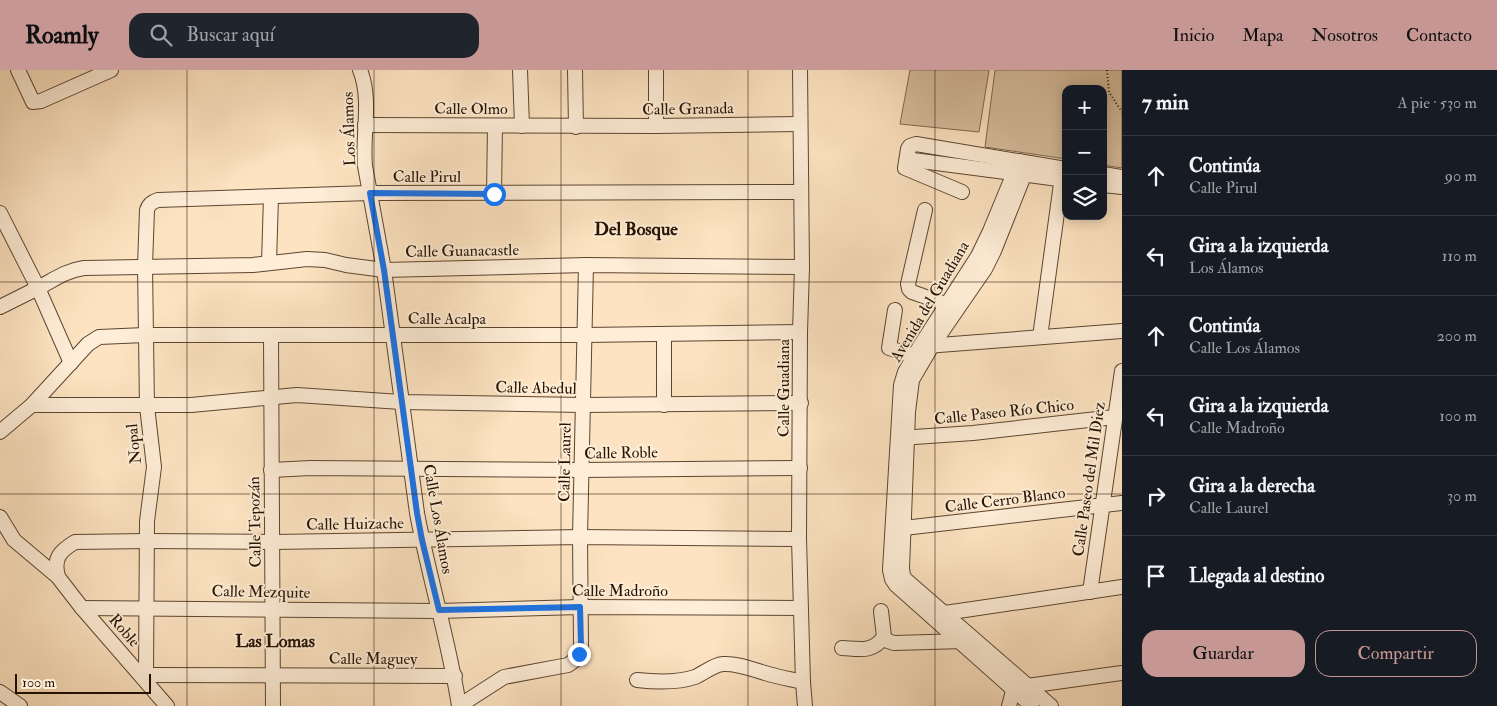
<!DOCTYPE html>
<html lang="es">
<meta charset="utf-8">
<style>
body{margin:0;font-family:"IM FELL Double Pica",serif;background:#20242c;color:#f1f3f6}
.controls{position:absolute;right:15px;top:15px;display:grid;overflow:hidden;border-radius:10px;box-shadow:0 2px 12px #0003}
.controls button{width:45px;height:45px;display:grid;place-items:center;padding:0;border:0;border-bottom:1px solid #363941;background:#171b24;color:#f1f3f6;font:25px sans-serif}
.scale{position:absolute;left:15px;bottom:12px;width:136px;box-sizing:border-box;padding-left:5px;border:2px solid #261200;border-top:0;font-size:14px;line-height:18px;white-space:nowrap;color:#261200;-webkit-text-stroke:4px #feedd7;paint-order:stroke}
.stop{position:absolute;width:15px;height:15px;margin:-11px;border:4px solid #1a73e8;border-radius:50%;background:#fff}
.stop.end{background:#1a73e8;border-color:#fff;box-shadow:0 1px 5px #0008}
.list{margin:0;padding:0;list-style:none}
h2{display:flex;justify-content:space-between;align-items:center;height:65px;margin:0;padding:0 20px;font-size:21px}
h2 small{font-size:16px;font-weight:400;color:#9ea1a6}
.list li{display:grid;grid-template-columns:32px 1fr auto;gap:15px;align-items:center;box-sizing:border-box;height:80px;padding:0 20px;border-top:1px solid #363941}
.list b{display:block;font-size:19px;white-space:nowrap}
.list p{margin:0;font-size:16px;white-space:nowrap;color:#9ea1a6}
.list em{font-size:16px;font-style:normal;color:#9ea1a6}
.actions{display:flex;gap:10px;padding:15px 20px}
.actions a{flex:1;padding:11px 0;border:1px solid #c59692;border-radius:15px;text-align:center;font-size:18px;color:#c59692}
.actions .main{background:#c59692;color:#111}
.icon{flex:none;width:28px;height:28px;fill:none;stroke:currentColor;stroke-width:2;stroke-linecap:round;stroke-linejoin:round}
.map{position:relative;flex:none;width:1122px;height:636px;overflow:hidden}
header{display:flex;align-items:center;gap:30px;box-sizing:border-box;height:70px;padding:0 25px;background:#c59692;color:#111}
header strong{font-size:24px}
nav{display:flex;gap:28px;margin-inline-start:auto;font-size:18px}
.search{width:350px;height:45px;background:#20242c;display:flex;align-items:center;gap:12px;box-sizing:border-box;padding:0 18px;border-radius:15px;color:#9ea1a6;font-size:19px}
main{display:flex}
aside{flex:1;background:#171b24}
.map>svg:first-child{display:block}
.green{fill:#d8bfa0;stroke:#7f6850}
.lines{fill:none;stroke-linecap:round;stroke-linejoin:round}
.minor-casing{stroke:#5c4630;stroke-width:16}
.path{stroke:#261200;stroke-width:2;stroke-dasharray:1 2.5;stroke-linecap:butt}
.minor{stroke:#feedd7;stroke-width:14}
.route{stroke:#1a73e8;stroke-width:6}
.grid{fill:none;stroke:#261200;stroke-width:1;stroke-opacity:0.55}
.labels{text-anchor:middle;stroke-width:4;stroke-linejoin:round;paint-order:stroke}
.street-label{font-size:16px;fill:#261200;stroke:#feedd7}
.neighbourhood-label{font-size:18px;font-weight:bold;fill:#261200;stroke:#feedd7}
</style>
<header>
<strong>Roamly</strong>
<div class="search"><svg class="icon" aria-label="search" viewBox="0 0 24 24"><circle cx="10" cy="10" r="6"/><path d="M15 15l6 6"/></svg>Buscar aquí</div>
<nav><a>Inicio</a><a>Mapa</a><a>Nosotros</a><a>Contacto</a></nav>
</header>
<main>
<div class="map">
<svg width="1122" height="636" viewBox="0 0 1122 636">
<rect width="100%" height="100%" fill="#fde3c1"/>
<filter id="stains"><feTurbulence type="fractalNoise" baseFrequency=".004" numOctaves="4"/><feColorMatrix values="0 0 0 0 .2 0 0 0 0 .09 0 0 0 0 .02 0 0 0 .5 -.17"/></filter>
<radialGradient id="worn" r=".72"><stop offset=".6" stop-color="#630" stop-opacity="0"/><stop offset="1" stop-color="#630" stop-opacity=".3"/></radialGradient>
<!-- green -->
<g class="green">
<path d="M910,0H989L979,62L900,54Z"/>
<path d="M995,0H1122V98L1103,95V19H1066V89L985,77Z"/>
</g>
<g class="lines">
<defs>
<g id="minor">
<path d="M18,0L33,32L41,31L111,0"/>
<path d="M360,0C372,30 362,64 365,96L384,200L417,443C429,508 449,571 459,636"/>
<path d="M520,0L522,56"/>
<path d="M575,0L576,57"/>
<path d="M656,0V56"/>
<path d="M800,0L802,197L800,262L799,469L803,612L805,636"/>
<path d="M365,55L656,56L800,54"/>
<path d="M908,82V86L913,90L1066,110"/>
<path d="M1019,91L990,161L978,186L920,276L905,302L901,315L890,500L892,509L896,515L1032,636"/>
<path d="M1029,93L994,181L985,199L932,276L912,310L908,342L902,498L903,506L906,510L1051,636"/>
<path d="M1103,104L1122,107"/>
<path d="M1103,115L1122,117"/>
<path d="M962,122L905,98L908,79L910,76L916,74L1066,99"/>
<path d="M494,124L495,56"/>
<path d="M925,140L908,214L909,219L912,222L954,237"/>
<path d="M0,143L38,218L71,293"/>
<path d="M269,193L271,127"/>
<path d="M0,237C12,231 24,225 36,219C54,210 64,201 84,198L253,195L307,189L325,190L346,195L384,200L586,195L802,197"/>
<path d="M895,240L889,278L914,286"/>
<path d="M664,264V335"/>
<path d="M271,266L273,636"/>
<path d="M1040,267L1063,99"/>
<path d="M926,276L1122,261"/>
<path d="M32,335H191L297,325L401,332L583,335L801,333"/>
<path d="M0,362L32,335L88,274L99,267L145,265H585L800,262"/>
<path d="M900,368L973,363L1115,347"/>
<path d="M271,400L311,398L582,400L800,398"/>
<path d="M0,447L14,470L58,507L82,538L167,636"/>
<path d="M895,459L1122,433"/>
<path d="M58,507C53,488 60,481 75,472L147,471L273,472L580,467L799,469"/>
<path d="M1090,522L1122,301"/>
<path d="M82,538L439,541L580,537L800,538"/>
<path d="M881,541L884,567"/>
<path d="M938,544L1122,517"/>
<path d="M884,567L888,571L894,573L964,571"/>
<path d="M842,578C860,579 872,583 884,567"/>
<path d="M146,604L147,451L154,397L147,336L145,196L147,140C149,134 152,132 158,130L370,123L801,122"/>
<path d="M141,605L455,606"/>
<path d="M637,610C655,612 677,613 695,607C704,603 713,595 723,594C737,593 751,599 765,603C777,607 790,609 803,612"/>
<path d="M0,622L20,636"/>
<path d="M459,636L504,607L568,595C576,590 579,585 581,576L580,467L586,195"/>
<path d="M1009,636L1013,621L1027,616L1122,603"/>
</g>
</defs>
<!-- minor casing -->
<use href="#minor" class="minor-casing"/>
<!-- path -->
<path class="path" d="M1107,0L1109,22L1122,42"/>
<!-- minor -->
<use href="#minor" class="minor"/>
</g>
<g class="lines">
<!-- route -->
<path class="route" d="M494,124L370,123L384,200L417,443L422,470L439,540L580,537L581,576L579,584"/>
</g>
<!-- grid -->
<path class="grid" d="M187,0V636M374,0V636M561,0V636M748,0V636M935,0V636M0,212H1122M0,424H1122"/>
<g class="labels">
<!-- street labels -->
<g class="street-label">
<text x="471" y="44">Calle Olmo</text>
<text transform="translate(688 38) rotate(-1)" y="6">Calle Granada</text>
<text transform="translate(348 59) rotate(-92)" y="6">Los Álamos</text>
<text x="427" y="112">Calle Pirul</text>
<text transform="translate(462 180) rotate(-1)" y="6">Calle Guanacastle</text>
<text transform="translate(929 231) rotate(-59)" y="6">Avenida del Guadiana</text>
<text x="447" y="254">Calle Acalpa</text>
<text transform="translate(536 317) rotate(1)" y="6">Calle Abedul</text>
<text transform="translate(783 318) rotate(-90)" y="6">Calle Guadiana</text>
<text transform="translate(1004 341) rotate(-6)" y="6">Calle Paseo Río Chico</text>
<text transform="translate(133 374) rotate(-96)" y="6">Nopal</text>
<text transform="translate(621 382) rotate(-1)" y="6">Calle Roble</text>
<text transform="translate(564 392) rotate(-89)" y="6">Calle Laurel</text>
<text transform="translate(1088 409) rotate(-82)" y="6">Calle Paseo del Mil Diez</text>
<text transform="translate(1005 429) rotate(-7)" y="6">Calle Cerro Blanco</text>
<text transform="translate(439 449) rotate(80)" y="6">Calle Los Álamos</text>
<text transform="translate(254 452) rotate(-91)" y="6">Calle Tepozán</text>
<text transform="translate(355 453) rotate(-1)" y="6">Calle Huizache</text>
<text x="620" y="526">Calle Madroño</text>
<text transform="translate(261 521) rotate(1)" y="6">Calle Mezquite</text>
<text transform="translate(125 560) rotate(49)" y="6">Roble</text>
<text x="373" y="594">Calle Maguey</text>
</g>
<!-- neighbourhood labels -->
<g class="neighbourhood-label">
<text x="636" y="165">Del Bosque</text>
<text x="275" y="577">Las Lomas</text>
</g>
</g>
<rect width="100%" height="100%" filter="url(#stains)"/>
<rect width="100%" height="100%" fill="url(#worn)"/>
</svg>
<div class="controls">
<button>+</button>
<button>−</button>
<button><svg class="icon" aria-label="layers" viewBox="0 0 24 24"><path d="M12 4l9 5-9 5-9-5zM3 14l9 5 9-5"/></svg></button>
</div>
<div class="scale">100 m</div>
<div class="stop" style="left:494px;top:124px"></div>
<div class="stop end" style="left:579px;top:584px"></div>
</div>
<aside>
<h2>7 min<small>A pie · 530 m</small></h2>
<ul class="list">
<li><svg class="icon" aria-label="ahead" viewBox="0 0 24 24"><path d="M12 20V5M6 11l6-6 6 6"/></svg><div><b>Continúa</b><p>Calle Pirul</p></div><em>90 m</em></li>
<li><svg class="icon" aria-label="left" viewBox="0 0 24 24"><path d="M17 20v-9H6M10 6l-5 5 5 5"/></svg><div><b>Gira a la izquierda</b><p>Los Álamos</p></div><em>110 m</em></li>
<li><svg class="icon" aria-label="ahead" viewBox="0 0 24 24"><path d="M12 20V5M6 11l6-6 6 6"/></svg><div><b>Continúa</b><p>Calle Los Álamos</p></div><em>200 m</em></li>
<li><svg class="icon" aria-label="left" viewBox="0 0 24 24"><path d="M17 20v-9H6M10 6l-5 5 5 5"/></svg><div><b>Gira a la izquierda</b><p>Calle Madroño</p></div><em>100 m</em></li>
<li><svg class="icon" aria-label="right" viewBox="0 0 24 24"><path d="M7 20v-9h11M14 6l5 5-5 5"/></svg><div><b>Gira a la derecha</b><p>Calle Laurel</p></div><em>30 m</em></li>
<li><svg class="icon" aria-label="arrive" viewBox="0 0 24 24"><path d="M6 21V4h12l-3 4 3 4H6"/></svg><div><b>Llegada al destino</b></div></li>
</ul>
<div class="actions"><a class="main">Guardar</a><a>Compartir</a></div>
</aside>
</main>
